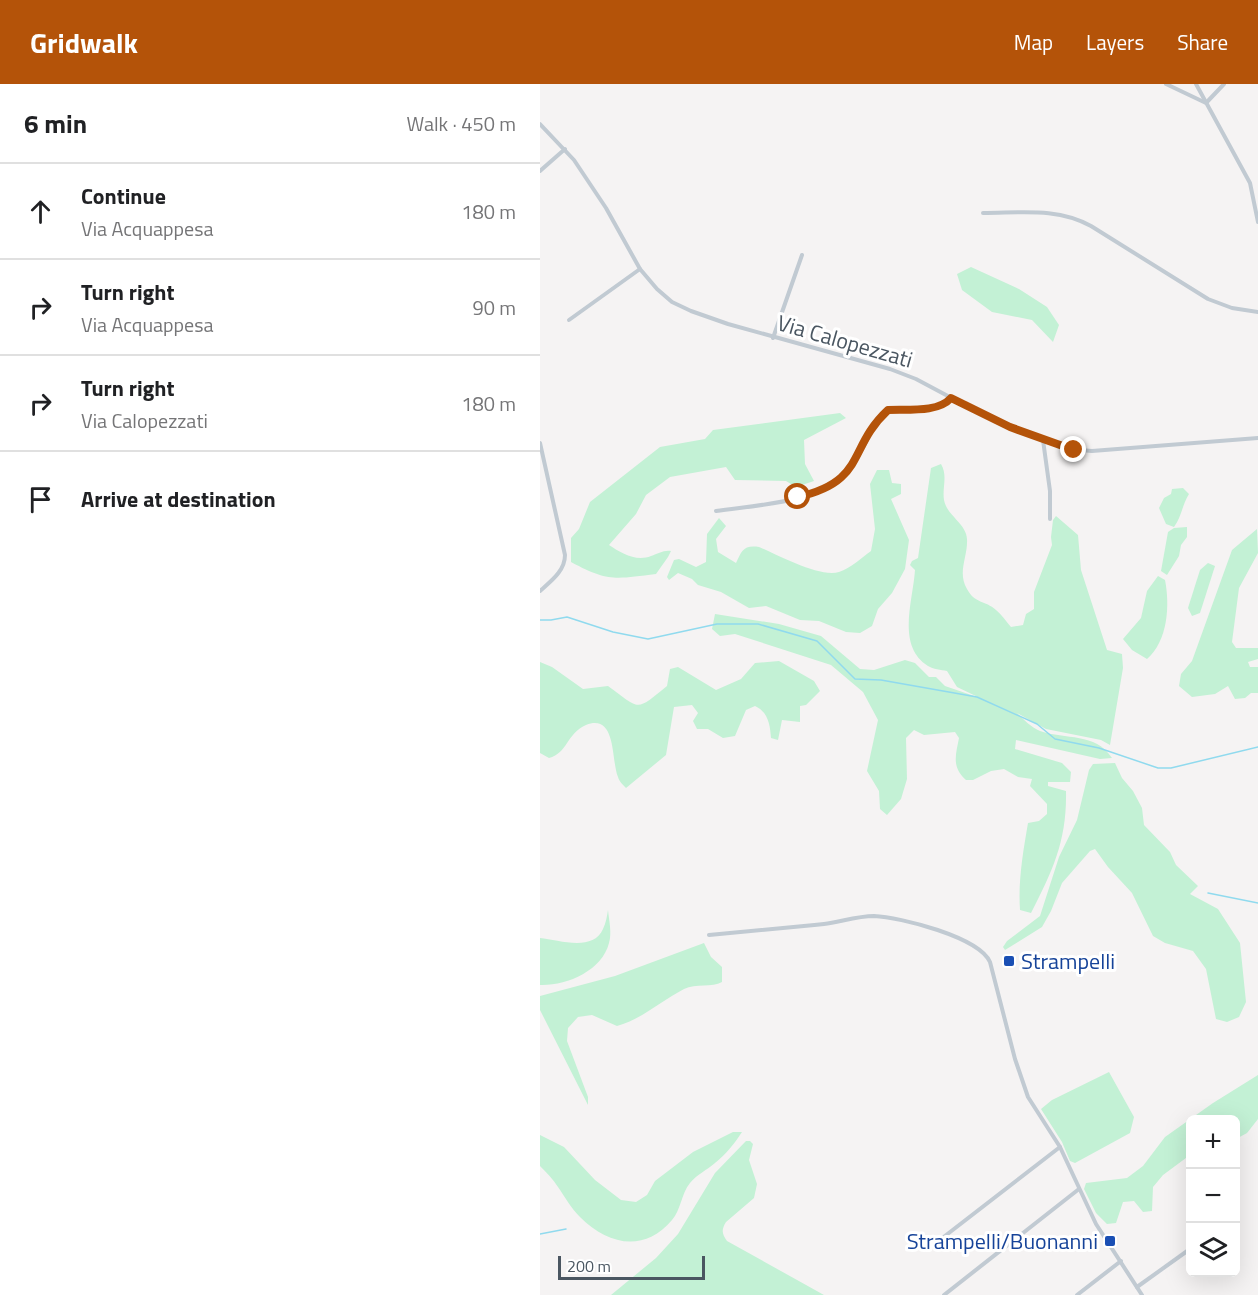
<!DOCTYPE html>
<meta charset="utf-8">
<style>
body{margin:0;font-family:"Titillium Web",sans-serif;background:#f6f6f6;color:#202124}
.controls{position:absolute;right:18px;bottom:18px;display:grid;overflow:hidden;border-radius:9px;box-shadow:0 6px 24px #0002}
.controls button{width:54px;height:54px;display:grid;place-items:center;padding:0;border:0;border-bottom:2px solid #e0e0e0;background:#fff;color:#202124;font:30px sans-serif}
.scale{position:absolute;left:18px;bottom:15px;width:147px;box-sizing:border-box;padding-left:6px;border:3px solid #4a5661;border-top:0;font-size:16px;line-height:21px;white-space:nowrap;color:#4a5661;-webkit-text-stroke:4px #fff;paint-order:stroke}
.stop{position:absolute;width:18px;height:18px;margin:-14px;border:4px solid #b45309;border-radius:50%;background:#fff}
.stop.end{background:#b45309;border-color:#fff;box-shadow:0 2px 6px #0008}
.list{margin:0;padding:0;list-style:none}
h2{display:flex;justify-content:space-between;align-items:center;height:78px;margin:0;padding:0 24px;font-size:26px}
h2 small{font-size:20px;font-weight:400;color:#757577}
.list li{display:grid;grid-template-columns:39px 1fr auto;gap:18px;align-items:center;box-sizing:border-box;height:96px;padding:0 24px;border-top:2px solid #e0e0e0}
.list b{display:block;font-size:22px;white-space:nowrap}
.list p{margin:0;font-size:20px;white-space:nowrap;color:#757577}
.list em{font-size:20px;font-style:normal;color:#757577}
.icon{flex:none;width:33px;height:33px;fill:none;stroke:currentColor;stroke-width:2;stroke-linecap:round;stroke-linejoin:round}
.map{position:relative;flex:none;width:718px;height:1211px;overflow:hidden}
header{display:flex;align-items:center;gap:36px;box-sizing:border-box;height:84px;padding:0 30px;background:#b45309;color:#fff}
header strong{font-size:28px}
nav{display:flex;gap:33px;margin-inline-start:auto;font-size:21px}
main{display:flex}
aside{flex:1;background:#fff}
.map>svg:first-child{display:block}
.green{fill:#c3f1d5}
.lines{fill:none;stroke-linecap:round;stroke-linejoin:round}
.stream{stroke:#90daee;stroke-width:1.5}
.street{stroke:#c1cad2;stroke-width:4}
.route{stroke:#b45309;stroke-width:8}
.transit-dot{fill:#1a4fb4;stroke:#fff;stroke-width:2}
.labels{text-anchor:middle;stroke-width:6;stroke-linejoin:round;paint-order:stroke}
.street-label{font-size:22px;fill:#4a5661;stroke:#fff}
.transit-label{font-size:22px;fill:#164399;stroke:#fff;text-anchor:start}
</style>
<header>
<strong>Gridwalk</strong>
<nav><a>Map</a><a>Layers</a><a>Share</a></nav>
</header>
<main>
<aside>
<h2>6 min<small>Walk · 450 m</small></h2>
<ul class="list">
<li><svg class="icon" aria-label="ahead" viewBox="0 0 24 24"><path d="M12 20V5M6 11l6-6 6 6"/></svg><div><b>Continue</b><p>Via Acquappesa</p></div><em>180 m</em></li>
<li><svg class="icon" aria-label="right" viewBox="0 0 24 24"><path d="M7 20v-9h11M14 6l5 5-5 5"/></svg><div><b>Turn right</b><p>Via Acquappesa</p></div><em>90 m</em></li>
<li><svg class="icon" aria-label="right" viewBox="0 0 24 24"><path d="M7 20v-9h11M14 6l5 5-5 5"/></svg><div><b>Turn right</b><p>Via Calopezzati</p></div><em>180 m</em></li>
<li><svg class="icon" aria-label="arrive" viewBox="0 0 24 24"><path d="M6 21V4h12l-3 4 3 4H6"/></svg><div><b>Arrive at destination</b></div></li>
</ul>
</aside>
<div class="map">
<svg width="718" height="1211" viewBox="0 0 718 1211">
<rect width="100%" height="100%" fill="#f5f3f3"/>
<!-- green -->
<g class="green">
<path d="M431,183L479,205L507,223L519,241L513,258L492,236L452,228L422,206L417,190Z"/>
<path d="M300,329L306,334L264,356L265,380L274,397L256,403L246,397L195,396L186,383L130,393L106,411L96,430L69,461C81,469 96,478 111,472C118,470 123,466 131,467L128,473L116,490C75,495 68,498 31,478V454L39,445L50,418L120,363L165,355L173,346Z"/>
<path d="M401,380C408,392 402,403 404,416C407,432 426,439 427,455C428,473 417,488 427,505C435,520 445,516 456,526C461,530 466,537 471,543L483,541L486,530L494,525V508L512,461L511,453L513,436L516,432L538,451L541,486L567,566L582,570L583,584L570,661L561,656L506,645L477,629C483,635 492,644 500,647C526,656 555,648 572,674L560,675L476,656L475,665L522,679L531,688L530,698H508V702L526,707C527,756 513,786 491,829L480,826C478,797 483,768 488,739L499,737L507,730V720L490,702L492,695L478,693L464,685L451,687L433,696H426C411,683 416,670 419,654L415,648L384,651L374,646L366,654L367,695L361,715L347,731L340,725L339,707L327,687L338,636L323,608L291,581L195,550L180,552L172,545L175,530L239,540L281,552L320,585L334,586L365,576L375,579L389,593H396L405,602L440,614L417,603L407,587C401,586 393,585 388,582C356,562 373,517 375,486L370,481L372,477L378,474L391,384Z"/>
<path d="M337,386H349L352,399L361,400V410L351,415L369,456L365,485L352,509L338,525L332,542L320,549L306,548L279,537L260,536L226,522L209,524L181,508L158,501L152,495L138,489L129,496L127,493L134,476L139,475L156,483L166,478L167,450L179,434L186,442L176,455L178,468L196,479C202,467 203,461 219,463C238,471 280,494 299,488C311,484 321,474 331,467L335,445L330,400Z"/>
<path d="M643,404L649,410C642,421 642,432 634,443L626,440L619,424L624,414L631,410L632,405Z"/>
<path d="M647,443V453L641,461L639,472L627,491L621,487L628,448L634,444Z"/>
<path d="M717,445L718,469L699,504L692,558L696,564H718V575L708,578L710,583H718V609H711L705,614L695,615L688,602L675,610L652,613L639,602L641,590L652,577L692,466Z"/>
<path d="M668,479L675,482L660,529L652,532L648,524L660,486Z"/>
<path d="M618,492L625,496C630,521 628,557 607,575L592,566L583,555L601,534L607,507Z"/>
<path d="M239,577L274,597L280,607L266,621L260,622V638L242,636L238,656L231,654C230,640 228,628 215,622L206,626L195,652L183,654L168,645H157L153,637L158,629L152,621L134,623L126,671L86,704C83,701 79,697 78,693C71,677 77,629 46,641C26,650 28,669 9,674L0,669V578L12,583L43,605L68,602C101,626 95,628 127,602L130,585L138,583L176,606L201,595L215,579Z"/>
<path d="M575,679L582,694L593,707L602,724L604,741L630,768L636,781L658,802L650,810L678,825L700,859L706,918L699,933L687,938L676,935L666,885L653,867L625,859L613,852L592,809L568,783L555,765L550,767L522,799L511,827L502,843L465,866L463,863L467,857L500,832L519,773L537,736L549,686L553,680Z"/>
<path d="M68,826C69,836 72,849 69,859C62,887 26,902 0,901V854C19,856 53,868 63,845C66,839 67,832 68,826Z"/>
<path d="M164,859L171,873L182,883V898C172,904 156,899 144,905C121,917 102,935 77,942L52,931L38,933L28,944L27,957L48,1013V1021L0,926V912L75,892Z"/>
<path d="M569,988L594,1033L590,1049L535,1079L530,1077L522,1058L501,1025L512,1016Z"/>
<path d="M718,991V1035L707,1049L696,1055V1036H650V1071L623,1091L613,1103L612,1127L603,1128L594,1117L583,1118L576,1139L567,1140L556,1129L544,1105L546,1099L587,1094L603,1082L625,1053L673,1019Z"/>
<path d="M193,1048H202C195,1059 186,1070 175,1079C167,1086 156,1091 150,1099C141,1110 141,1126 132,1136C104,1169 68,1161 40,1133C31,1124 25,1113 18,1103C13,1095 6,1088 0,1082V1051L24,1063L55,1096L81,1116L96,1118L107,1111L115,1097L153,1068Z"/>
<path d="M206,1057H210L213,1060L209,1076L217,1100L214,1114L186,1138C181,1146 182,1150 187,1157L284,1211H71L116,1174L138,1150L175,1089Z"/>
</g>
<g class="lines">
<!-- stream -->
<g class="stream">
<path d="M0,536H11L27,533L73,548L108,555L177,540H218L277,557L315,595L341,596L437,613L497,640L515,655L559,664L618,684H631L718,663"/>
<path d="M668,809L718,819"/>
<path d="M0,1150L26,1145"/>
</g>
<!-- street -->
<g class="street">
<path d="M626,0L666,19L684,0"/>
<path d="M656,0L710,99L718,138"/>
<path d="M0,40L34,76L66,124L100,185L117,205L132,218L151,227L188,240L350,285L376,295L436,327L487,350L528,365L552,367L718,354"/>
<path d="M0,87L25,65"/>
<path d="M443,129C480,129 517,123 551,142L668,215L692,224L718,228"/>
<path d="M29,236L100,185"/>
<path d="M233,254L262,171"/>
<path d="M503,356L510,407V435"/>
<path d="M0,359L25,471C25,487 11,497 0,507"/>
<path d="M176,427C214,421 282,419 308,388C324,368 329,344 348,326C367,325 398,329 411,314"/>
<path d="M169,851C208,847 246,844 284,840C300,838 317,832 334,832C360,833 439,853 450,878L475,975L488,1013L520,1063L556,1140L602,1211"/>
<path d="M392,1162L520,1063"/>
<path d="M597,1203L650,1165"/>
<path d="M404,1211L539,1105"/>
<path d="M537,1211L581,1177"/>
</g>
</g>
<g class="lines">
<!-- route -->
<path class="route" d="M258,413C327,397 307,364 348,326C367,325 398,329 411,314L470,343L534,366"/>
</g>
<!-- markers -->
<g class="transit-dot">
<rect x="463" y="871" width="12" height="12" rx="3"/>
<rect x="564" y="1151" width="12" height="12" rx="3"/>
</g>
<g class="labels">
<!-- street labels -->
<g class="street-label">
<text transform="translate(305 257) rotate(16)" y="8">Via Calopezzati</text>
</g>
<!-- transit labels -->
<g class="transit-label">
<text x="481" y="885">Strampelli</text>
<text x="558" y="1165" text-anchor="end">Strampelli/Buonanni</text>
</g>
</g>
</svg>
<div class="controls">
<button>+</button>
<button>−</button>
<button><svg class="icon" aria-label="layers" viewBox="0 0 24 24"><path d="M12 4l9 5-9 5-9-5zM3 14l9 5 9-5"/></svg></button>
</div>
<div class="scale">200 m</div>
<div class="stop" style="left:258px;top:413px"></div>
<div class="stop end" style="left:534px;top:366px"></div>
</div>
</main>
